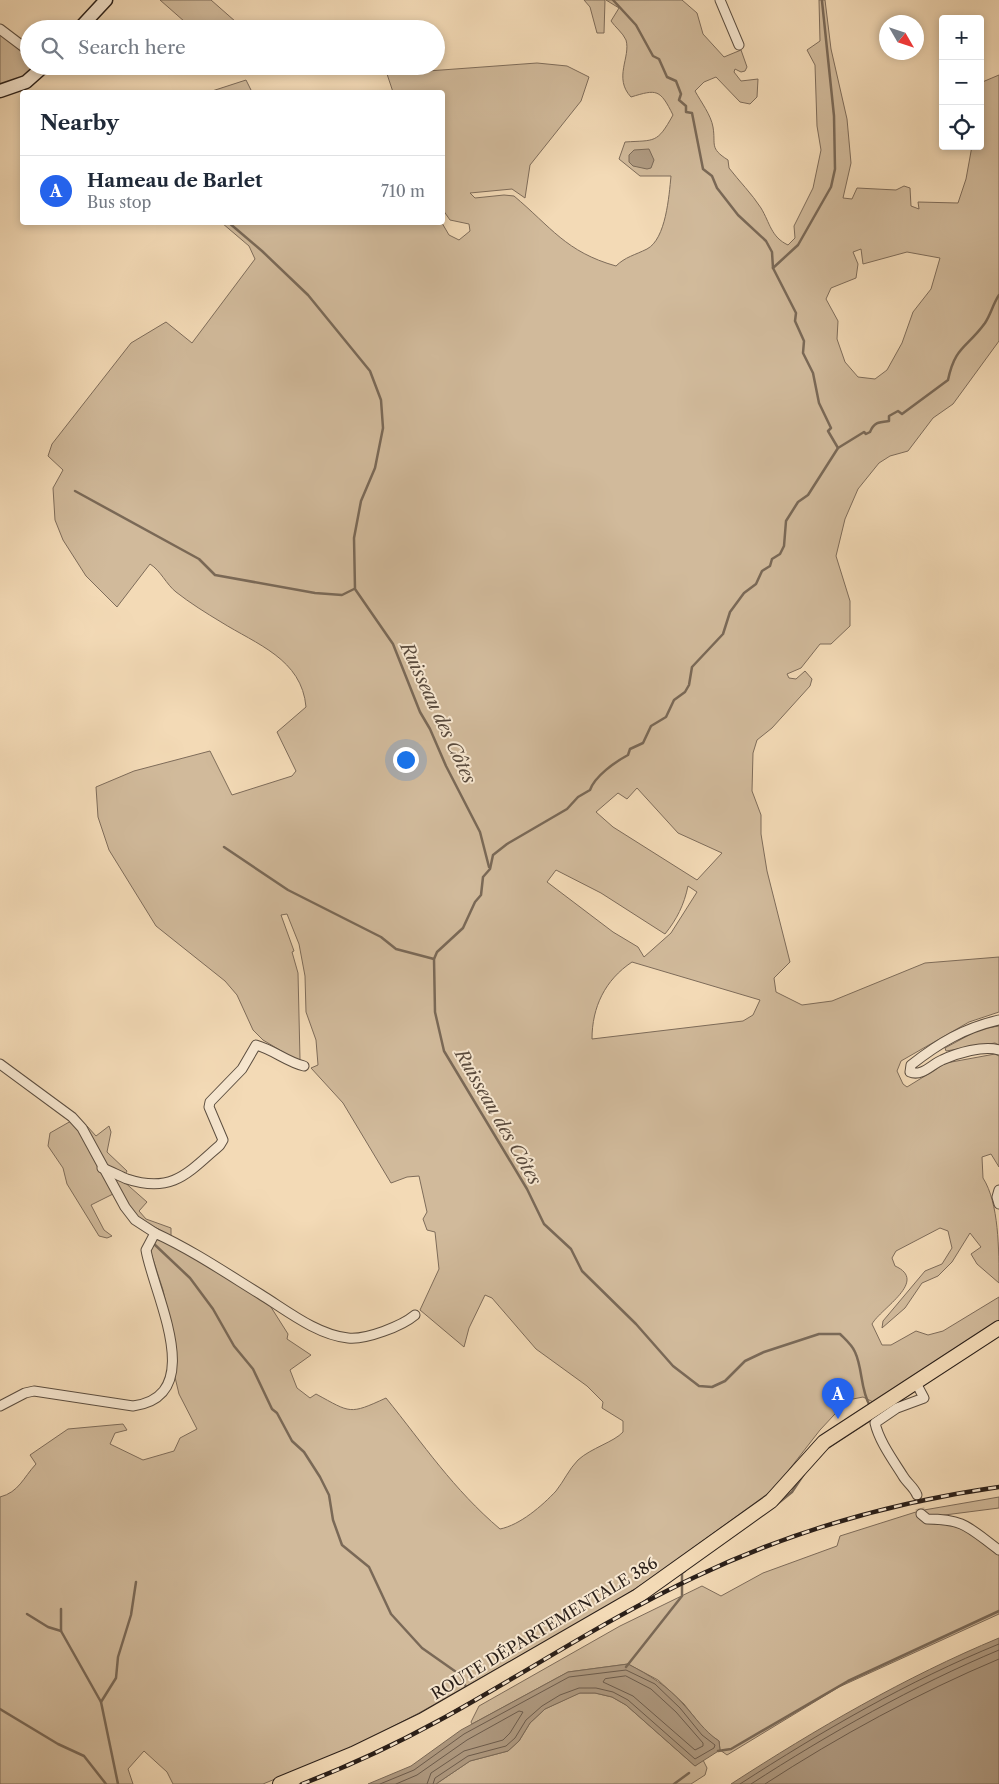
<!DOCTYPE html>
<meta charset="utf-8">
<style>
body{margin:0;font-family:"Libre Caslon Text",serif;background:#f6f6f7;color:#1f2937}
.controls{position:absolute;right:15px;top:15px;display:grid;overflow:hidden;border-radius:5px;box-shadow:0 2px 8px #0003}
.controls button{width:45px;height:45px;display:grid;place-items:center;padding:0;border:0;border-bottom:1px solid #e0e1e3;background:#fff;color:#1f2937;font:25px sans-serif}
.compass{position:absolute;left:879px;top:15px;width:45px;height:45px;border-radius:50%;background:#fff;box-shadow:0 2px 8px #0003;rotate:129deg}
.you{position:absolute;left:405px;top:759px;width:18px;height:18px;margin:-12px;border:4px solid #fff;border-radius:50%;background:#1a73e8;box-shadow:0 0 0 8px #1a73e833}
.badge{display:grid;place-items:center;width:32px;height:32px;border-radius:50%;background:#2563eb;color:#fff;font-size:16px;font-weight:700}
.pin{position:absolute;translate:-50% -41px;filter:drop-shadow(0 1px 2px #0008)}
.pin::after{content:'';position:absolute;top:26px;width:18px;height:15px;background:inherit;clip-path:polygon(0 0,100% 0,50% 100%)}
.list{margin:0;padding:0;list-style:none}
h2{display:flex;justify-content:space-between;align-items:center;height:65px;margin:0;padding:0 20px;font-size:21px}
h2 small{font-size:16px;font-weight:400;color:#747a83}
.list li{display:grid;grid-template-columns:32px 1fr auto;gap:15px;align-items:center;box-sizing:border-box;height:70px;padding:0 20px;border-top:1px solid #e0e1e3}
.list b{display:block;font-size:19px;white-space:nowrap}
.list p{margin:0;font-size:16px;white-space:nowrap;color:#747a83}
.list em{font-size:16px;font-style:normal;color:#747a83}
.icon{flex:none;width:28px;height:28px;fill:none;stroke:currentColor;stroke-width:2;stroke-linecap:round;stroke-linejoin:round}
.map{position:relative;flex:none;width:999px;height:1784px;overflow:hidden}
.search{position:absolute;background:#fff;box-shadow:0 2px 8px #0003;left:20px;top:20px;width:425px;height:55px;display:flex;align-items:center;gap:12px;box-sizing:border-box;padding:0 18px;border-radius:28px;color:#747a83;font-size:19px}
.panel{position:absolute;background:#fff;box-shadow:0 2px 8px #0003;left:20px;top:90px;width:425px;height:135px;border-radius:5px}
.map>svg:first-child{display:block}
.green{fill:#d1ba9b;stroke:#7e6c5a;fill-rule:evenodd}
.water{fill:#af9a81;stroke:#7a6957}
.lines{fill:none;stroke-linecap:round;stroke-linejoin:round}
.shore{stroke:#6c5c4d;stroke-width:1}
.stream{stroke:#7a6957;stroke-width:2.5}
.minor-tunnel{stroke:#cbb597;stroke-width:9;stroke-dasharray:9 4.5;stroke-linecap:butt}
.minor-casing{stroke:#5c4e40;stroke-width:11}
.secondary-casing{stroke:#2a1f19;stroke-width:15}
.primary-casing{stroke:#2a1f19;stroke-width:16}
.minor{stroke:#f7e7d0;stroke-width:9}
.secondary{stroke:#f7e7d0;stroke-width:12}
.primary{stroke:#f3dab6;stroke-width:14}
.rail-casing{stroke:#2a1f19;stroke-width:4.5}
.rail{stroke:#f7e7d0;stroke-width:2.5;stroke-dasharray:8;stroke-linecap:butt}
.labels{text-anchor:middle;stroke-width:4;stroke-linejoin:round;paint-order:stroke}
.street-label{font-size:16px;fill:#2a1f19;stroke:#f7e7d0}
.water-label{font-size:18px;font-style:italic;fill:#594a3d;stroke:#f7e7d0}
</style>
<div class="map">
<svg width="999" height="1784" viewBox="0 0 999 1784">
<rect width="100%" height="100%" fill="#f3dab6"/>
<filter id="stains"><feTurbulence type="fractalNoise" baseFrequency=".004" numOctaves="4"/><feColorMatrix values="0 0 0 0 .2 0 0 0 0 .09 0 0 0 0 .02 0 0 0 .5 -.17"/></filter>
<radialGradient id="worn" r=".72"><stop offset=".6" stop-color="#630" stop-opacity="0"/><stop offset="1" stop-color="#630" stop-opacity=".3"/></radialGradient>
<!-- green -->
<g class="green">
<path d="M160,0H211L244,29H193Z"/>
<path d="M584,0H605L604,33H597L590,7Z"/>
<path d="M606,0H682L697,13L703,34L724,57L741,50L747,67L745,71L741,72L735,69L734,72L741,81L758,79L757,97L750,104L740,102L716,77L704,82L695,91C701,102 711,115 713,127C716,145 709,148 728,160L729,168C739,181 752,194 761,208C770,223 771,237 788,245L795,238L794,226L813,188L821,150L817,126L815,65L807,50L820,41L819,0H825L831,49L847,119L851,163L843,198L852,199L857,188L896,190L904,186L910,188L911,206L919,209L918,202L958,203L966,179L972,146H980V83L999,75V341L953,404L933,418L908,451L890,456L879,463L858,489L845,519L836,556L850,601V626L831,644H820L801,668L787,674L789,678L796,679L805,671L812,679L810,686L772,728L757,740L753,753L752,791L761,815V834L767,871L790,962L774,978L776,992L802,1005L832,1001L925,963L999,957V1012L969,1022L901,1061L897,1071L903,1084L907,1087L946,1063L995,1054L999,1056V1167L991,1154L982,1157L983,1178C999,1203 999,1250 999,1283L977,1264L971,1254L981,1247L970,1233L952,1262L938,1276L922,1283L905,1308L882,1328L883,1321L925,1271L942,1264L952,1248L948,1231L940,1228L896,1251L892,1258L895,1266C929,1281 881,1308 872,1324L882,1345H891L916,1331L928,1335L943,1331L999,1297V1322L873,1402L863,1397L848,1400L820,1430L774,1489L653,1577L615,1602L419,1713L353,1747L263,1784H173L167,1772L144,1751L128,1769L133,1784H0V1497C19,1492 23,1478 36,1464L30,1455L68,1429L123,1424L127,1430L115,1433L110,1444L143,1460L174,1451L180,1438L197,1429L179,1394L174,1373L175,1344L163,1290L151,1253V1244L155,1239L167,1242L269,1304L288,1334L287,1339L311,1355L290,1370L297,1388L310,1398L316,1394C351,1413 349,1415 386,1398C424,1445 453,1489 500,1529C520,1525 542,1506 556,1491C564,1481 569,1469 578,1460C591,1448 614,1442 623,1432V1421L602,1408L603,1402L587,1386L536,1349L492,1298L485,1295L469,1328L464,1347L420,1310L439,1269L435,1232L427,1230L423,1219L427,1212L419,1176L407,1177L391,1183L343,1103L311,1068L318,1065L316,1040L306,1012L305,976L299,944L287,914L281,915L294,951L292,952L298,973L300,1059L298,1061L263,1040L253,1030L237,995L225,981L156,926L109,850L98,817L96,787L134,771L210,751L232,795L292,776L296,771L277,732L306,707C302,659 256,644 221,622C206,613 190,603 176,592C166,584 161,571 150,564L117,607L86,576L63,540L55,520L53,488L63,470L48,456L52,444L131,343L166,322L192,343L255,259L249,246L222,223H442L449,235L459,240L470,231L469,224L450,220L443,210L442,92H393L387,74L537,63L567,66L589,77L581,101L530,165L525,198L512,189L470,193L475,198L504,195L514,196C551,227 566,252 616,266C625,257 635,255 647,249C666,239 669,196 671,176H640L619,159L625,142C655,140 657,144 673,115C660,89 657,89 631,97C613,78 631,57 626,40C623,33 615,27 611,21L619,8ZM861,249L863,264L907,252L940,258L931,289L913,312L902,343L887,370L875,379L858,377L845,362L837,339L838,321L826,299L831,288L856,278L858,264L853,252ZM637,788L678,833L722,853L697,880L613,827L596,812L618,793L627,799ZM556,870L601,893L665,934C677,919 684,905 688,886L697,892L671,933L644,957L638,947L613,932L547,882ZM632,962L760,1000L753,1015L743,1021L592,1039C592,1007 605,980 632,962Z"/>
<path d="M0,33L29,56V66H35L28,76L0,86Z"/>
<path d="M246,80L252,92H207H209Z"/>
<path d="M999,1026V1045L995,1043L946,1051L945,1048L980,1029Z"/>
<path d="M71,1121L79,1129L113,1194L91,1205L104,1230L112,1236L107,1238L99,1236L67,1184L63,1168L48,1146L50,1133Z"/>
<path d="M87,1126L96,1136L109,1126L111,1132L107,1152L127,1171L125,1175L104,1165L85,1128Z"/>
<path d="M108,1173L122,1180L147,1202L139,1211L146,1219L171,1228V1236L136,1217Z"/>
<path d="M999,1497V1508L929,1517L924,1510Z"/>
<path d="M919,1511L959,1525L999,1555V1614L839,1687L727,1755L720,1750L719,1741L706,1732L684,1704L658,1680L628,1664L568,1672L472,1724L471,1722L479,1706L620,1626L702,1586L721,1596L763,1573L837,1546L840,1536Z"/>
<path d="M579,1693H595L612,1697L626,1705L695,1766L703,1760L707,1768L705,1775L691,1784H436L470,1761L508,1751L519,1741L530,1723L545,1709Z"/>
</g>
<!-- water -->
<g class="water">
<path d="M649,149L654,160L651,168L647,169L633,166L629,162V155L634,150Z"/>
<path d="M999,1638V1784H731C816,1729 905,1677 999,1638Z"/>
<path d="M628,1664C649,1675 668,1686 684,1705C696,1718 704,1731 719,1741L720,1750L695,1766L626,1705L612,1697L595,1693H580L545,1709L530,1723L519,1741L508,1751L470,1761L436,1784H368L411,1766L461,1730L568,1672Z"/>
</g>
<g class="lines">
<!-- shore -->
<g class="shore">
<path d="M626,1676L651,1689L676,1712L703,1743V1746L695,1750L633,1696L603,1682L605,1679Z"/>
<path d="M380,1784L414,1770L464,1734L569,1677L626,1670L655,1684L680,1708L702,1735L715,1745L714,1748L695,1759L628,1700L613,1692L596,1688H579L560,1695L542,1706L526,1720L515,1738L506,1746L468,1756L435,1778L433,1784"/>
<path d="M396,1784L417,1775L467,1740L519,1711L523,1712L510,1733L503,1740L464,1751L431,1773L427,1784"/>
<path d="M740,1784C822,1731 908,1681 999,1644"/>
<path d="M751,1784C830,1733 913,1686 999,1650"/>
<path d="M765,1784C839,1736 918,1693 999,1659"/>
</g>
<!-- stream -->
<g class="stream">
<path d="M613,0L636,25L653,56L659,59L667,77L676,81L681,94L679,100L686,106V112L692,113L703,169L712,176L717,188L738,215L766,241L772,252L773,268L796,313L795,321L804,341L803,353L813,373L819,403L831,428L828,431L838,448"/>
<path d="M228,222L262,251L308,295L370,371L381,400L383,428L375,468L361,501L354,538L355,589L393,644L420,712L430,729L446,766L480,832L489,867"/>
<path d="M773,268L798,245L831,187L835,169L834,116L822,1"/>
<path d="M75,491L199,559L215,575L315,593L342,595L354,589"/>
<path d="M224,847L288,890L381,937L396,949L434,959"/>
<path d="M153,1243L190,1278L213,1309L234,1346L253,1369L272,1409L277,1413L292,1441L304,1452L320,1477L329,1495L333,1520L342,1545L369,1567L391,1614L422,1648L459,1674L466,1687"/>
<path d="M870,1406C860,1389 863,1369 855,1352C852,1345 846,1340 840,1334H819L764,1352L745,1361L725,1381L712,1387L699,1386L673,1366L636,1324L582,1271L571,1249L544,1224L527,1189L444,1051L435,1012L434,959L437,952L463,928L475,902L481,895L483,877L490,869L493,855L507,844L567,809L578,797L590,790C595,776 615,762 628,755L630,749L643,743L651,726L666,717L674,700L685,692L689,685L692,667L723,634L730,612L744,593L756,584L762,571L770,566L772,559L780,554L784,546L786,521L798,502L808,495L838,448L864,432L866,434L870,432C874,422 879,422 889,421V416L898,411L902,414L948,380C955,346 967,348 985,323C991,314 993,304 999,295"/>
<path d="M826,1449L872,1419L875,1415"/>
<path d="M776,1505L792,1492L804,1474"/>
<path d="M61,1609V1631L101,1702"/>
<path d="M27,1614L48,1627L61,1631"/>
<path d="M626,1667L682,1596V1573L685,1571"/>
<path d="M0,1709L58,1744L84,1756L106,1784"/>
<path d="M718,1751L731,1749L848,1681L999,1611"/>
<path d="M118,1784L101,1702L116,1678L118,1657L131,1615L136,1582"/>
<path d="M674,1784L689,1773"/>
</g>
<!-- minor-tunnel -->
<path class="minor-tunnel" d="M917,1495L921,1514"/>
<defs>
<g id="minor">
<path d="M720,0L739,45"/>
<path d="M0,29L29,51"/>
<path d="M999,1020C964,1028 939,1043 911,1065L910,1072C922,1077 932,1064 942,1060C957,1053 984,1045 999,1050"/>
<path d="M0,1064L72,1117L82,1128L125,1207L135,1220L155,1233"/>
<path d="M102,1168C111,1171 119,1176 127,1179C172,1194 188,1173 220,1145L223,1140L209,1107L210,1102L242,1069L256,1045C274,1050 287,1062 304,1066"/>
<path d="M999,1190L997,1197L999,1204"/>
<path d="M915,1381L924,1398L897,1408L875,1423C879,1441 893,1460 903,1476C907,1483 914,1487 917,1495"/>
<path d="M0,1406L25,1393L34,1391L133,1406C209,1396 153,1293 146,1250L155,1233C192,1250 226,1273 260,1294C286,1310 317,1335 348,1338C366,1340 402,1326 415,1315"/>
<path d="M921,1514L927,1519C965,1519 969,1528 999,1550"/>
</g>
<g id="secondary">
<path d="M79,29L106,0"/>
<path d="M0,91L26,82L44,66"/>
</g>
<path id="primary" d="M280,1784L353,1754L423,1720L638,1596L771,1501L824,1442L999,1328"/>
</defs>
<!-- minor casing -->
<use href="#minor" class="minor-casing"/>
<!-- secondary casing -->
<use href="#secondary" class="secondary-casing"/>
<!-- primary casing -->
<use href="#primary" class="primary-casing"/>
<!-- minor -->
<use href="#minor" class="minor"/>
<!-- secondary -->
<use href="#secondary" class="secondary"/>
<!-- primary -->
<use href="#primary" class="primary"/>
<defs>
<path id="rail" d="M302,1784C349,1766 394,1745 438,1721C524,1674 606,1619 695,1577C791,1531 894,1502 999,1487"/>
</defs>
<!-- rail casing -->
<use href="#rail" class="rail-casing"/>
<!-- rail -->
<use href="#rail" class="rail"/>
</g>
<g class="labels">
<!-- street labels -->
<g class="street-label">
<text transform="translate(544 1628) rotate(-31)" y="6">ROUTE DÉPARTEMENTALE 386</text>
</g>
<!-- water labels -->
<g class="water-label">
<text transform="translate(438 713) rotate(65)" y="6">Ruisseau des Côtes</text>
<text transform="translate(498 1117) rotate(60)" y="6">Ruisseau des Côtes</text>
</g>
</g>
<rect width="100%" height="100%" filter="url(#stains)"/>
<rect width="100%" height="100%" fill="url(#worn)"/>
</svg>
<div class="controls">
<button>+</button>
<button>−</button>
<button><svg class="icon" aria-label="locate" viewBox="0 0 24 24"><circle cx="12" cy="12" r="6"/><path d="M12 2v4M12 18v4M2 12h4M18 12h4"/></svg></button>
</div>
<svg class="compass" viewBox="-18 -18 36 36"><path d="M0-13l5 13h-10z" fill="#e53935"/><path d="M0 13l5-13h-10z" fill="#747a83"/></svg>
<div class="you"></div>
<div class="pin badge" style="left:838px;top:1419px">A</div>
<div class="search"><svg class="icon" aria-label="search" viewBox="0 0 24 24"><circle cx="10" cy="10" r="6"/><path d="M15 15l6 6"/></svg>Search here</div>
<section class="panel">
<h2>Nearby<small></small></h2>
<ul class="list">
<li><span class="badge">A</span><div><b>Hameau de Barlet</b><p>Bus stop</p></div><em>710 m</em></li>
</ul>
</section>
</div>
